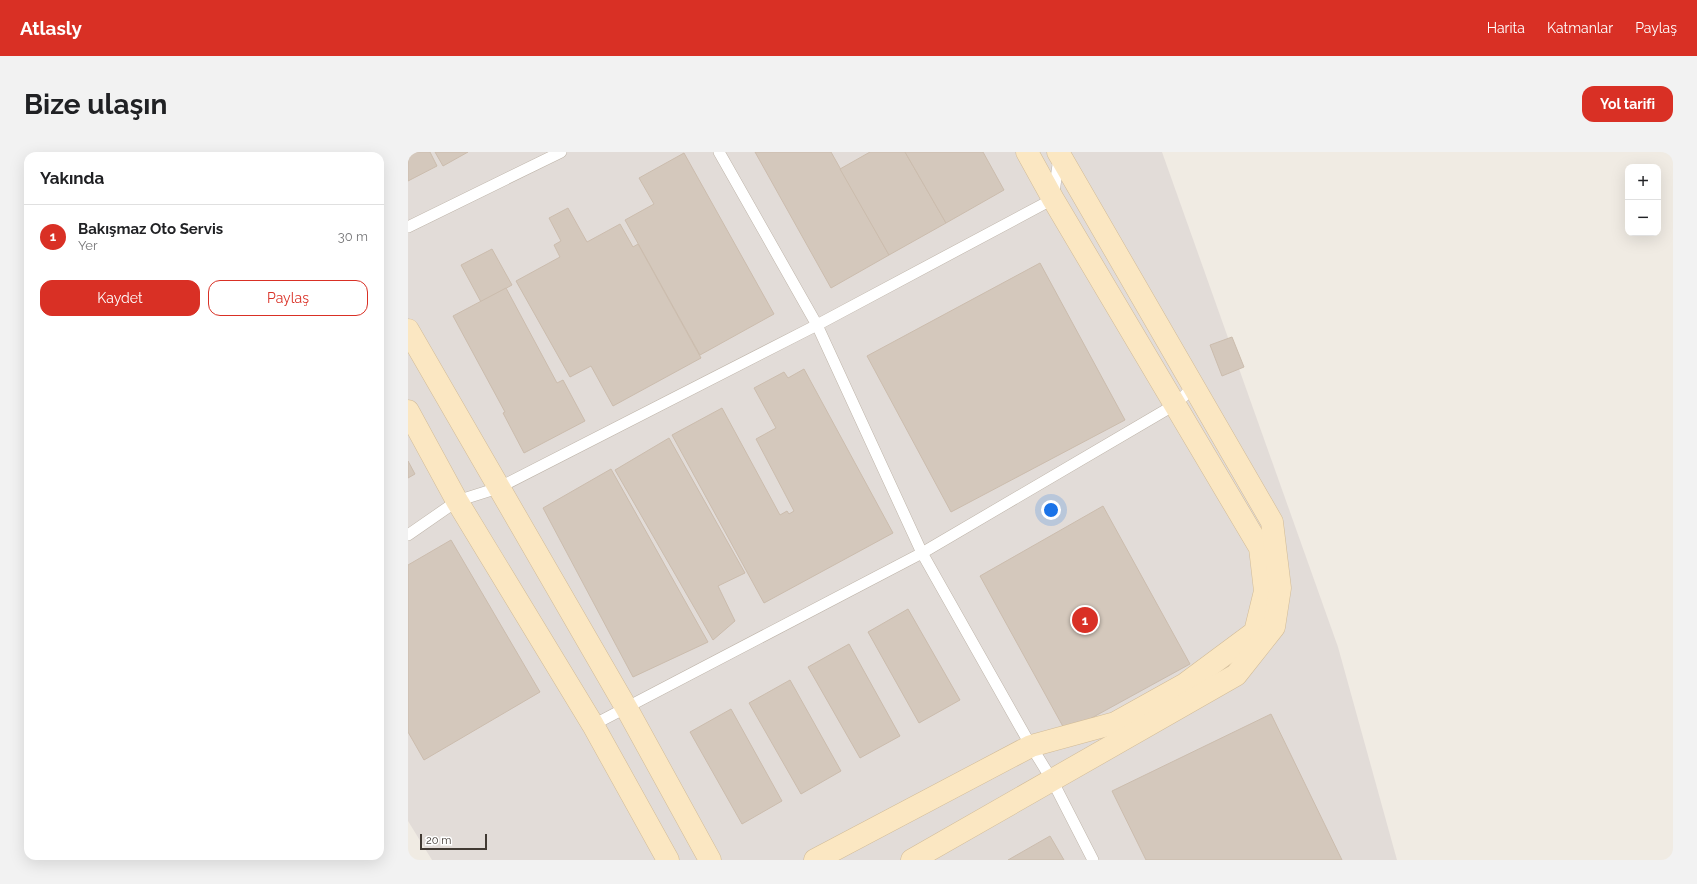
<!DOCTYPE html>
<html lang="tr">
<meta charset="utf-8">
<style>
body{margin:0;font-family:Raleway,sans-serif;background:#f2f2f2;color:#202124}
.controls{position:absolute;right:12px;top:12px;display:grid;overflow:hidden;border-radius:8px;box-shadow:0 4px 16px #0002}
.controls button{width:36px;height:36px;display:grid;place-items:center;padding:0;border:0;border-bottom:1px solid #e0e0e0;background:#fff;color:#202124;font:20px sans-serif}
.scale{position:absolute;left:12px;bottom:10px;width:67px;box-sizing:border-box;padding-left:4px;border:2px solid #413a33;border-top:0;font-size:11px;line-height:14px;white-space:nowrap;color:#413a33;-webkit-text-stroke:3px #fff;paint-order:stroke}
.you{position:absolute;left:643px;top:358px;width:14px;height:14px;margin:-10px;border:3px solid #fff;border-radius:50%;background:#1a73e8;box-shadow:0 0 0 6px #1a73e833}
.badge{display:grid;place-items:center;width:26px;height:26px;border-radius:50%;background:#d93025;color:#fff;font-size:13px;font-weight:700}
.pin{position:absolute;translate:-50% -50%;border:2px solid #fff;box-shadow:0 1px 4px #0006}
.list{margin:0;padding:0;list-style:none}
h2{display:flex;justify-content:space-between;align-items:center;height:52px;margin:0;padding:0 16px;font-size:17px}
h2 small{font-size:13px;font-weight:400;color:#757577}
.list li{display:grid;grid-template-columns:26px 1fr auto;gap:12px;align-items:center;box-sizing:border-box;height:64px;padding:0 16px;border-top:1px solid #e0e0e0}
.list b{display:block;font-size:15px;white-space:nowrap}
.list p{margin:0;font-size:13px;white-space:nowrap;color:#757577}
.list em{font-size:13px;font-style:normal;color:#757577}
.actions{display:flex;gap:8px;padding:12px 16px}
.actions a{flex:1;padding:9px 0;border:1px solid #d93025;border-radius:12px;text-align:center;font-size:14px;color:#d93025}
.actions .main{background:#d93025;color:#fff}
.map{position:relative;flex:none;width:1265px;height:708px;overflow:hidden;border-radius:12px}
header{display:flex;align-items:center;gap:24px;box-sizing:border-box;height:56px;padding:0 20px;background:#d93025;color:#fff}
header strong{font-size:19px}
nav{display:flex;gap:22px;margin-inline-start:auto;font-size:14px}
.intro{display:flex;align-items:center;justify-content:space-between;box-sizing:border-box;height:96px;padding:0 24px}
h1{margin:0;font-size:28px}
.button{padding:10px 18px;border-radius:12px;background:#d93025;color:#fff;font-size:14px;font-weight:700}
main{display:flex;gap:24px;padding:0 24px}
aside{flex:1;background:#fff;border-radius:12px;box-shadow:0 4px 16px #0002}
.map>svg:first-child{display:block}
.industrial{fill:#e2dcd8}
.building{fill:#d4c8bc;stroke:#cbbcad}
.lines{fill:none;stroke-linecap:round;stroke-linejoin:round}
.lane-casing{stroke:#beb4a9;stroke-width:12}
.secondary-casing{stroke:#d1bb97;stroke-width:23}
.lane{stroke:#fff;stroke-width:11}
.secondary{stroke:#fbe7c2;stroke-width:22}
</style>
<header>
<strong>Atlasly</strong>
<nav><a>Harita</a><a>Katmanlar</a><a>Paylaş</a></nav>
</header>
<div class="intro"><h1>Bize ulaşın</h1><a class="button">Yol tarifi</a></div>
<main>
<aside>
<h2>Yakında<small></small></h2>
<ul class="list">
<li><span class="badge">1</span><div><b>Bakışmaz Oto Servis</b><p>Yer</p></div><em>30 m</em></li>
</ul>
<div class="actions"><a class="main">Kaydet</a><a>Paylaş</a></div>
</aside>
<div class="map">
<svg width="1265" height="708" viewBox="0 0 1265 708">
<rect width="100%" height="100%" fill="#f0ebe3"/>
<!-- industrial -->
<path class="industrial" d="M0,0H754L930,495L989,708H24L0,669Z"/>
<!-- building -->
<g class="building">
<path d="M0,0H22L29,14L0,29Z"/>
<path d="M27,0H60L35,14Z"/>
<path d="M347,0H423L481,103L423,136Z"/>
<path d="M462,0H497L538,71L481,103L432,17Z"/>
<path d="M497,0H575L596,38L538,71Z"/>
<path d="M276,1L366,162L292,203L217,68L246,52L231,26Z"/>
<path d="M160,56L179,90L212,72L225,95L230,92L293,206L205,254L183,214L162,225L108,129L152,105L146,93L153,89L141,66Z"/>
<path d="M84,97L104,133L73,150L53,113Z"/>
<path d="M632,111L717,268L543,360L459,204Z"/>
<path d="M98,136L149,231L155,228L177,269L116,301L95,261L97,260L45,164Z"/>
<path d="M824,185L836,215L814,224L802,193Z"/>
<path d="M396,217L485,381L356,451L264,283L314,256L372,363L379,359L381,362L386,359L348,287L368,276L346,236L376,220L380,226Z"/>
<path d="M261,286L337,421L310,434L327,469L305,488L207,318Z"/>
<path d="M0,309L7,322L0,326Z"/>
<path d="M203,317L300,490L225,525L135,356Z"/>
<path d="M695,354L782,512L658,580L572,424Z"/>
<path d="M43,388L132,540L16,608L0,580V413Z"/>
<path d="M500,457L552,548L511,571L460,480Z"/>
<path d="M441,492L492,584L452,606L400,515Z"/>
<path d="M382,528L433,619L393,642L341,551Z"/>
<path d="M323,557L374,649L334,672L282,580Z"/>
<path d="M863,562L934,708H738L704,639Z"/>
<path d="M642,684L656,708H600Z"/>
</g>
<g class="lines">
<defs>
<g id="lane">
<path d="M311,0L409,173L514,401L623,594L644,628L685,708"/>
<path d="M0,75L153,0"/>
<path d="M0,383L49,349L90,336L409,173L645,47L651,6"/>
<path d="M185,573L514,401L768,252L786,234"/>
</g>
<g id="secondary">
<path d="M0,178L219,557L302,708"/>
<path d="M0,259L49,349L185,573L260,708"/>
<path d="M407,708L623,594L707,571L777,532L847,480L857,439L852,396L645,47L619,0"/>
<path d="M504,708L828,523L866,475L872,436L864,370L650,0"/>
</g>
</defs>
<!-- lane casing -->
<use href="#lane" class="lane-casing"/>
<!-- secondary casing -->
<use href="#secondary" class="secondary-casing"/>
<!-- lane -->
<use href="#lane" class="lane"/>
<!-- secondary -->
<use href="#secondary" class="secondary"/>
</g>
</svg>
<div class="controls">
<button>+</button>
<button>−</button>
</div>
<div class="scale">20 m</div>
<div class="you"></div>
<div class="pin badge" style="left:677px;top:468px">1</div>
</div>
</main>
